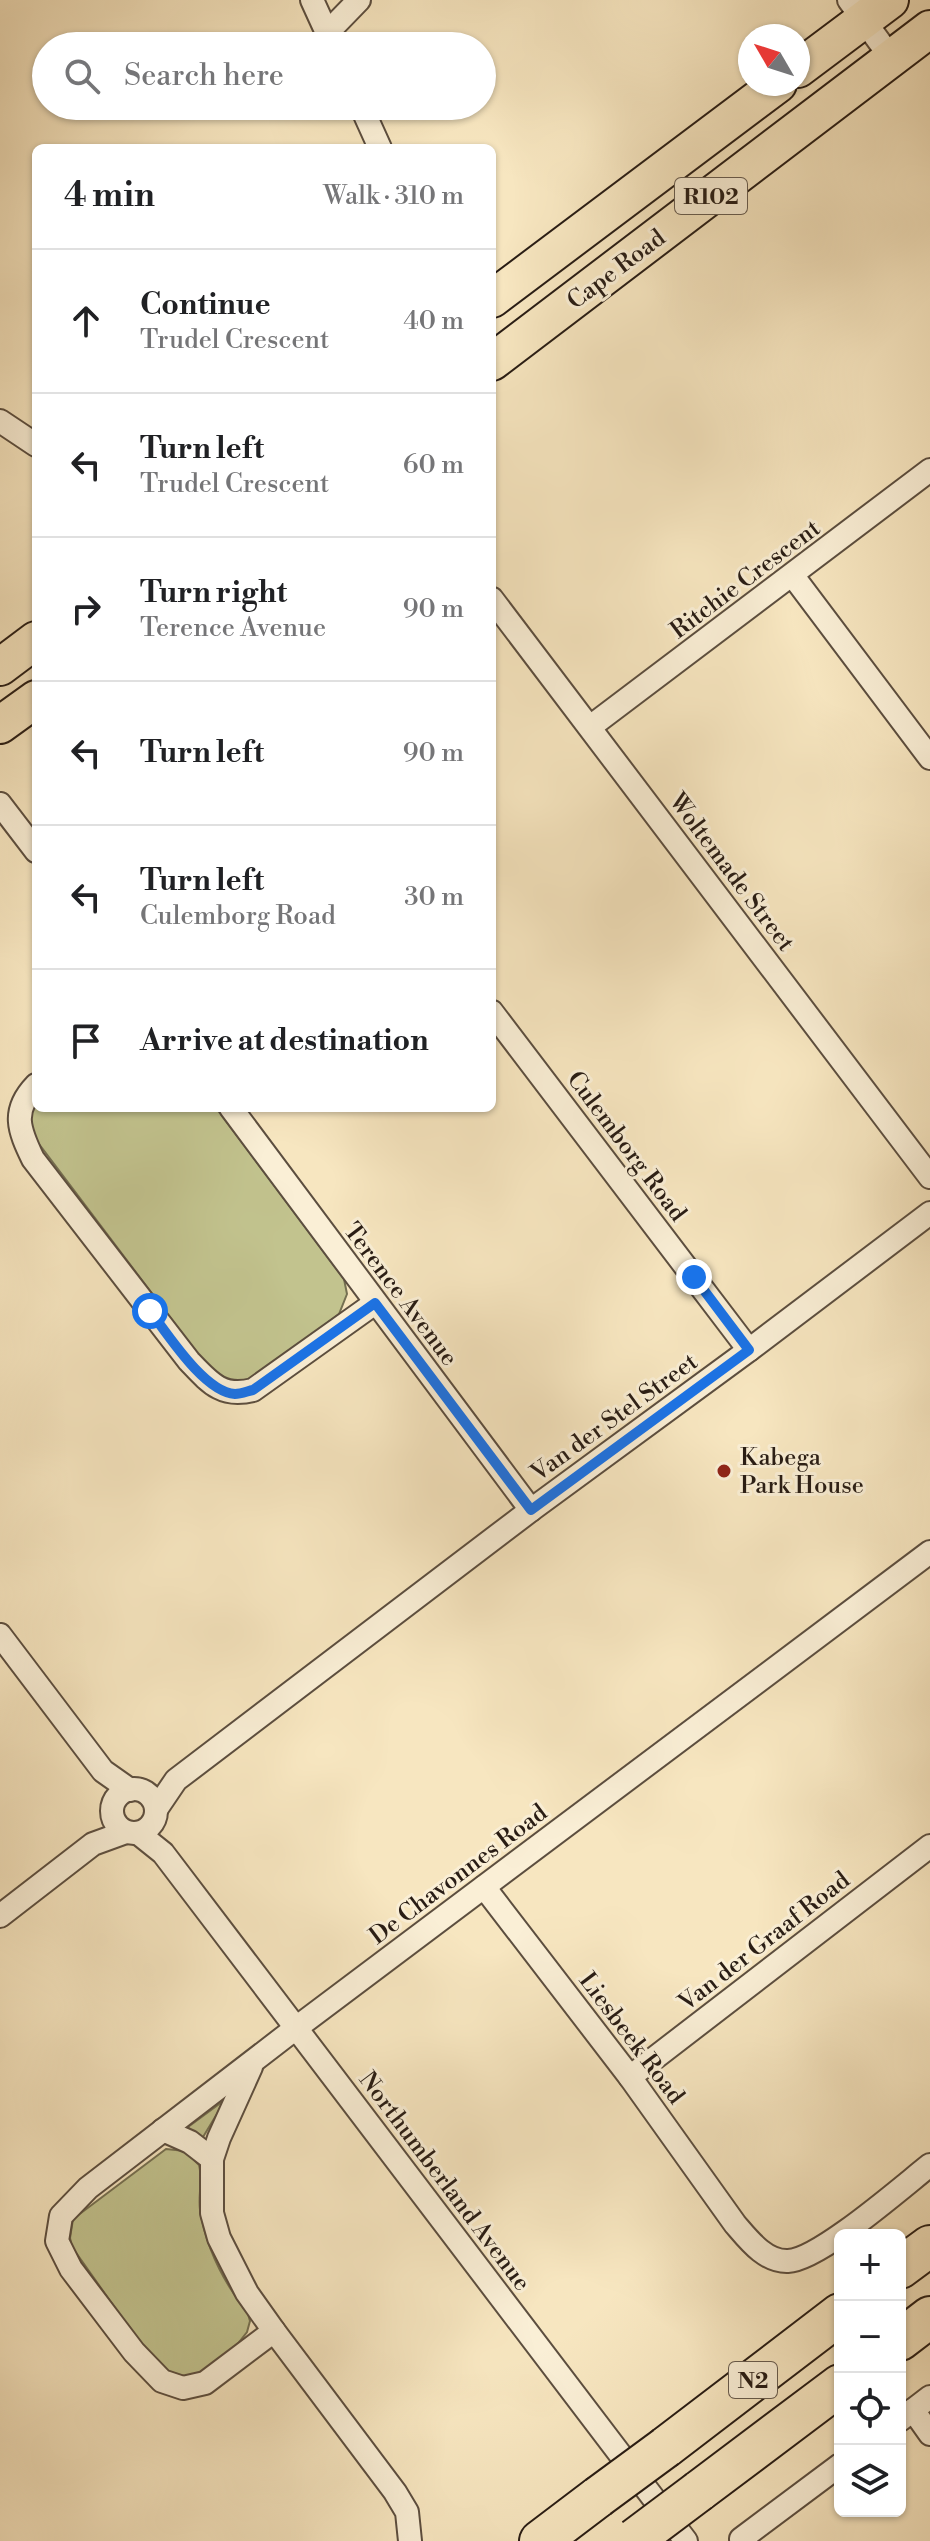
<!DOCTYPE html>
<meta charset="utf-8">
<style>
body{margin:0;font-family:"Libre Bodoni",serif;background:#f6f6f6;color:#202124}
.controls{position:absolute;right:24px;bottom:24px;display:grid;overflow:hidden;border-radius:12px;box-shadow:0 2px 6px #0004}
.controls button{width:72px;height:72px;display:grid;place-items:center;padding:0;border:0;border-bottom:2px solid #e0e0e0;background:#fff;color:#202124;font:40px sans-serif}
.compass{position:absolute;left:738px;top:24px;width:72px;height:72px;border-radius:50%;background:#fff;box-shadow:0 2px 6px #0004;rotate:309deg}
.stop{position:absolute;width:24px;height:24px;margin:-18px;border:6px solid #1a73e8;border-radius:50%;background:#fff}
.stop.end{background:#1a73e8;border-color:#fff;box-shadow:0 2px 8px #0008}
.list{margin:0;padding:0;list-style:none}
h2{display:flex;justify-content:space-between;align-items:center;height:104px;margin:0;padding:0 32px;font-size:34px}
h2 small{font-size:26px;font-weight:400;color:#757577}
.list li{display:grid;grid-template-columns:52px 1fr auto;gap:24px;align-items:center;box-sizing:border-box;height:144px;padding:0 32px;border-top:2px solid #e0e0e0}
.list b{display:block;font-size:30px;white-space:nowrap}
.list p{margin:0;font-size:26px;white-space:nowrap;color:#757577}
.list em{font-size:26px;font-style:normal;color:#757577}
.icon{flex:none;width:44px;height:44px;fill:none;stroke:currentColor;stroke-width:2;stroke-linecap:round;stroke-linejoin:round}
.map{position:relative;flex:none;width:930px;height:2541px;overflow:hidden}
.search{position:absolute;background:#fff;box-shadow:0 2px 6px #0004;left:32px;top:32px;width:464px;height:88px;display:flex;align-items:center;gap:20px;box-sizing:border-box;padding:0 28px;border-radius:44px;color:#757577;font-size:30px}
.panel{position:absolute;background:#fff;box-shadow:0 2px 6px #0004;left:32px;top:144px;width:464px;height:968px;border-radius:12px}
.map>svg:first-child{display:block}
.green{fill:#c2c38e;stroke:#757051;stroke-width:2}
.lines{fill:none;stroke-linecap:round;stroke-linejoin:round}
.street-casing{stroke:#5c4e3f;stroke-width:26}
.primary-casing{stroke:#281c14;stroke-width:40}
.highway-casing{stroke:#281c14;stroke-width:44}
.street{stroke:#faefd6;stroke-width:22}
.primary{stroke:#f7e6c0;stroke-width:36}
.highway{stroke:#f7e6c0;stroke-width:40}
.highway-bridge-casing{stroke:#281c14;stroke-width:44;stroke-linecap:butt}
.highway-bridge{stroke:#f7e6c0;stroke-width:40}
.route{stroke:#1a73e8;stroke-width:10}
.poi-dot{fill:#8f2418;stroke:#faefd6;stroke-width:3}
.labels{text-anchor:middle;stroke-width:6;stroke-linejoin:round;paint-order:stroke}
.shield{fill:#faefd6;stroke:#675b4e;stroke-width:2}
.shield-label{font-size:22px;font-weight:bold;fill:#281c14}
.street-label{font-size:24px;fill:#281c14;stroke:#faefd6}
.poi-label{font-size:24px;fill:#281c14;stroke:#faefd6;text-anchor:start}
</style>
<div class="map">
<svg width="930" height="2541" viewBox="0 0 930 2541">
<rect width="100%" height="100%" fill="#f7e6c0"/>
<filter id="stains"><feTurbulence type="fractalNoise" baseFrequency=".0025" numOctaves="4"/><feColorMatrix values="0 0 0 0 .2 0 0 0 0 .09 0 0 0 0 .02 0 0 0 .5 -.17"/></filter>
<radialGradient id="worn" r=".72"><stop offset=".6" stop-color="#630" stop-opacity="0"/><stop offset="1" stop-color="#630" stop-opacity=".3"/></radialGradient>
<!-- green -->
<g class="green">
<path d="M36,1096V1108H216L344,1279L347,1294L339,1314L250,1382L229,1383L212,1373L36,1140C28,1124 30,1113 36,1096Z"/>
<path d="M226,2099L200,2142L188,2127Z"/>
<path d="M166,2149L185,2151L199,2165C203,2180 198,2195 200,2210C206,2248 225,2284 248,2314L250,2321L247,2332L236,2346L202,2373L176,2378L156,2366L72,2247L70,2238L73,2219Z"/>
</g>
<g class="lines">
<defs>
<g id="street">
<path d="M312,0L333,46"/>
<path d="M849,0L892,59"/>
<path d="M327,33L359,0"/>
<path d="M361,106L380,148"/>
<path d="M0,421L36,445"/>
<path d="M793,576L930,758"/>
<path d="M492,599L930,1177"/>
<path d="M590,727L930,470"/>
<path d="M0,804L36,851"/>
<path d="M492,1012L749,1350"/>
<path d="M36,1085C11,1111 19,1130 33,1159L189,1361C210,1383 222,1398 253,1390L375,1303"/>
<path d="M231,1108L531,1510"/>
<path d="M0,1635L103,1771L130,1790"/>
<circle cx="134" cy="1811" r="22"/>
<path d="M157,1808L176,1780L531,1510L749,1350L930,1213"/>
<path d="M138,1833L163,1853L686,2541"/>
<path d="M484,1887L630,2077L735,2224C748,2239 765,2262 788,2261C819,2260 902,2187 930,2165"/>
<path d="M0,1916L93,1844L126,1832"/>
<path d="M251,2067L219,2138L212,2159V2213L219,2238L247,2293L274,2331L395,2492L407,2512L410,2541"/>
<path d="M630,2077L930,1846"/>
<path d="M163,2130L190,2142L212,2159"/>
<path d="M274,2331L205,2383L183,2388L162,2381L134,2352L71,2269L57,2241L61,2216L88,2188L296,2028L930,1552"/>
<path d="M913,2410L930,2434"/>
<path d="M900,2420L930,2397"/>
<path d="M741,2539L840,2465"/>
</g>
<g id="primary">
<path d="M798,69L890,0"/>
<path d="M492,299L778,84"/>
<path d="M492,362L930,29"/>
<path d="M0,667L36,640"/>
<path d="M0,725L36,699"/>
</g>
<g id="highway">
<path d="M900,2268L930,2246"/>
<path d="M900,2340L930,2317"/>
<path d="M666,2447L840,2314"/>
<path d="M699,2491L840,2385"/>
<path d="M540,2541L598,2497"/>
</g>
</defs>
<!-- street casing -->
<use href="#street" class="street-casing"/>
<!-- primary casing -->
<use href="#primary" class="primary-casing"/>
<!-- highway casing -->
<use href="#highway" class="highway-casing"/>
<!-- street -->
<use href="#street" class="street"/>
<!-- primary -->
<use href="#primary" class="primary"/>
<!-- highway -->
<use href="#highway" class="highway"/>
<defs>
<g id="highway-bridge">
<path d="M598,2497L666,2447"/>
<path d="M635,2539L699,2491"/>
</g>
</defs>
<!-- highway-bridge casing -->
<use href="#highway-bridge" class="highway-bridge-casing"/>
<!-- highway-bridge -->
<use href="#highway-bridge" class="highway-bridge"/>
</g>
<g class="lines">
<!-- route -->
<path class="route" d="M150,1311C167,1333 204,1392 235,1394C241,1394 248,1391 253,1390L375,1303L531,1510L749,1350L694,1277"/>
</g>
<!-- markers -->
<circle class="poi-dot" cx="724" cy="1471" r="8"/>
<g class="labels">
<!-- shield labels -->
<g class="shield">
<rect x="675" y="178" width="72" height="36" rx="6"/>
<rect x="729" y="2362" width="48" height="36" rx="6"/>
</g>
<g class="shield-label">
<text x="711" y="204">R102</text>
<text x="753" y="2388">N2</text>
</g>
<!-- street labels -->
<g class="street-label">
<text transform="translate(616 269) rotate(-37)" y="8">Cape Road</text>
<text transform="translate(745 579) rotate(-37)" y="8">Ritchie Crescent</text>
<text transform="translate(732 872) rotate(53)" y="8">Woltemade Street</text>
<text transform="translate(627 1146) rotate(53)" y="8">Culemborg Road</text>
<text transform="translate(401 1294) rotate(53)" y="8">Terence Avenue</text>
<text transform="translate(614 1417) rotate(-36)" y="8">Van der Stel Street</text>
<text transform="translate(458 1874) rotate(-37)" y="8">De Chavonnes Road</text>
<text transform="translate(764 1941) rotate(-38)" y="8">Van der Graaf Road</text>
<text transform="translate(632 2038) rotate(53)" y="8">Liesbeek Road</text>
<text transform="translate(445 2181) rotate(53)" y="8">Northumberland Avenue</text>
</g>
<!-- poi labels -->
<g class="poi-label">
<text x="740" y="1465">Kabega<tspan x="740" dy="28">Park House</tspan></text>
</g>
</g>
<rect width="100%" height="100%" filter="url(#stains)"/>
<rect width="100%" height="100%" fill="url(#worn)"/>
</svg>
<div class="controls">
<button>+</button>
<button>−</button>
<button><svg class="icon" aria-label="locate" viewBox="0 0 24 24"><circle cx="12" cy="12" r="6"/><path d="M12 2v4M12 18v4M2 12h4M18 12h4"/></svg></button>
<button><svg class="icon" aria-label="layers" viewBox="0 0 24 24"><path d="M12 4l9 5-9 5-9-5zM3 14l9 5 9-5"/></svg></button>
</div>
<svg class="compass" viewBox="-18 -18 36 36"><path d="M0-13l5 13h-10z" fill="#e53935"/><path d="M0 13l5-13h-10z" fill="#757577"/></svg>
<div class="stop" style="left:150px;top:1311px"></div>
<div class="stop end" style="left:694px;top:1277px"></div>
<div class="search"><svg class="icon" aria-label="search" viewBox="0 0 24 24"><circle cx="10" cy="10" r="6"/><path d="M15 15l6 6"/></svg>Search here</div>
<section class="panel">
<h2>4 min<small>Walk · 310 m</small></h2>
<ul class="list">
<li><svg class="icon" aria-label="ahead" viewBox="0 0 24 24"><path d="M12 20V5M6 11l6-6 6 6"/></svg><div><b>Continue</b><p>Trudel Crescent</p></div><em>40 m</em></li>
<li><svg class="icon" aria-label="left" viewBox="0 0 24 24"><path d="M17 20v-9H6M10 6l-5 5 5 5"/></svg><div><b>Turn left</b><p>Trudel Crescent</p></div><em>60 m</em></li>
<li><svg class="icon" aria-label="right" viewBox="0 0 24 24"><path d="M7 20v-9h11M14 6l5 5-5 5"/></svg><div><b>Turn right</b><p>Terence Avenue</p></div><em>90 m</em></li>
<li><svg class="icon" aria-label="left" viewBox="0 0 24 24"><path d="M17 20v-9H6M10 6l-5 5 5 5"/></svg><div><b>Turn left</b></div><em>90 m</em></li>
<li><svg class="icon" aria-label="left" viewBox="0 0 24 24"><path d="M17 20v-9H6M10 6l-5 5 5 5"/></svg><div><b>Turn left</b><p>Culemborg Road</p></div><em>30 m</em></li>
<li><svg class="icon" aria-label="arrive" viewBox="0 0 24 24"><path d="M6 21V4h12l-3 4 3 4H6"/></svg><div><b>Arrive at destination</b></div></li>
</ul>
</section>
</div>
